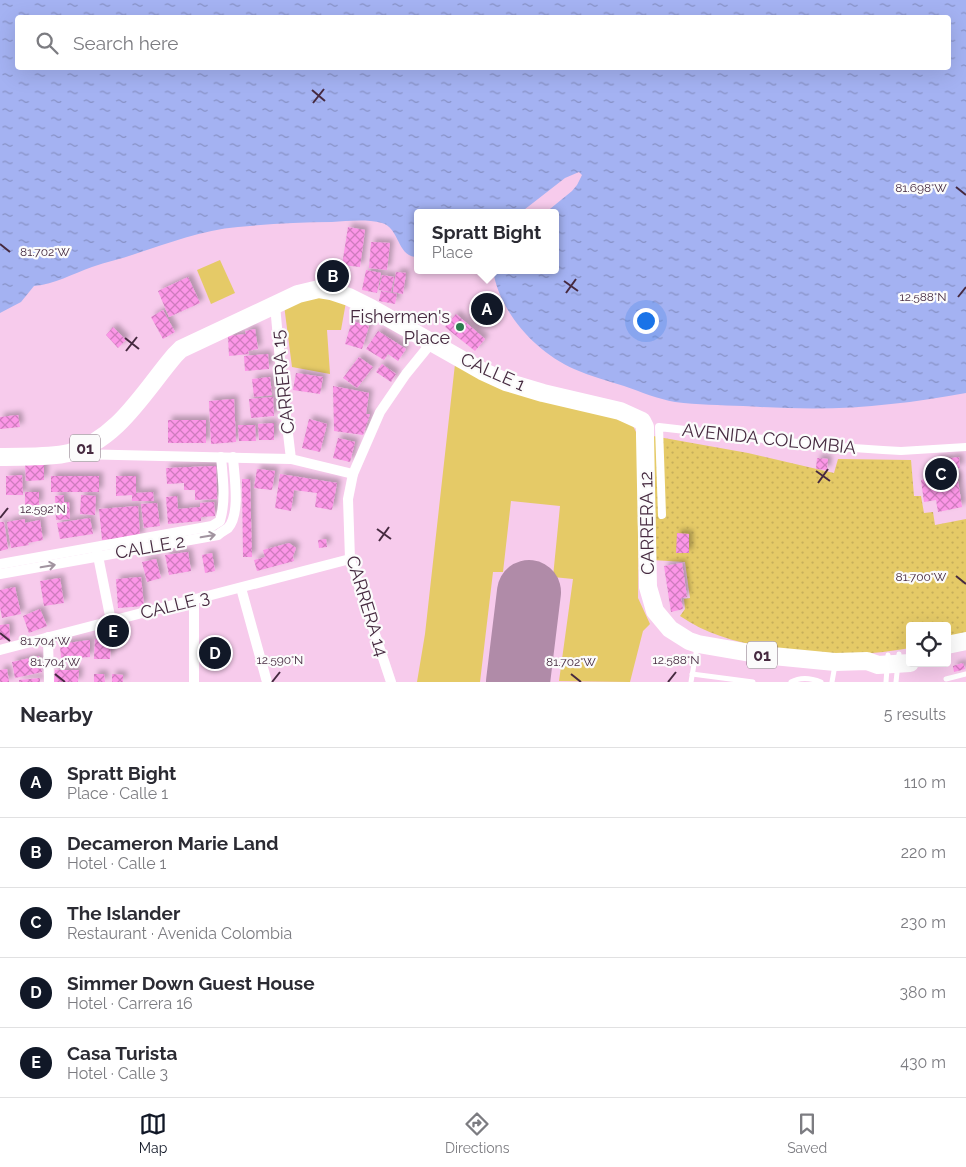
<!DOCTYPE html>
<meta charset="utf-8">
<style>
body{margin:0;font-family:Raleway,sans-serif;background:#f7f7f7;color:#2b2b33}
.controls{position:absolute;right:15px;bottom:15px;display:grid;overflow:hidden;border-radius:5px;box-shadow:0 5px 20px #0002}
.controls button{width:45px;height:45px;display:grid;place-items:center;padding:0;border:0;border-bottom:1px solid #e1e1e2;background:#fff;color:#2b2b33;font:25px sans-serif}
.you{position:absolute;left:645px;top:320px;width:18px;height:18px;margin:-12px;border:4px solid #fff;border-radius:50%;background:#1a73e8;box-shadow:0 0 0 8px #1a73e833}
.badge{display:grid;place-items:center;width:32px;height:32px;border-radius:50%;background:#111827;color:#fff;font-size:16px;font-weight:700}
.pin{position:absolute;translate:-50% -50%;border:2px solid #fff;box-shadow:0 1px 5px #0006}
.popup{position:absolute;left:414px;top:209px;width:145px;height:65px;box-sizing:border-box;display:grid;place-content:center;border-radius:5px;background:#fff;filter:drop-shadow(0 1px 4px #0005);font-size:16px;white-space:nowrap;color:#7c7c81}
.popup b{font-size:19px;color:#2b2b33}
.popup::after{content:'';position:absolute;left:50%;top:100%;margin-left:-10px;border:10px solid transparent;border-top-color:#fff}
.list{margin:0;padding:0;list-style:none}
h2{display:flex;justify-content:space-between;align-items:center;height:65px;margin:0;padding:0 20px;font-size:21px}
h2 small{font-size:16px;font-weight:400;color:#7c7c81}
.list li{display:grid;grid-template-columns:32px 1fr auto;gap:15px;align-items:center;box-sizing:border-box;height:70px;padding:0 20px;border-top:1px solid #e1e1e2}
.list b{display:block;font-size:19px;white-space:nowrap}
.list p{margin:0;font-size:16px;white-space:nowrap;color:#7c7c81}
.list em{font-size:16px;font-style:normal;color:#7c7c81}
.icon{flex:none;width:28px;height:28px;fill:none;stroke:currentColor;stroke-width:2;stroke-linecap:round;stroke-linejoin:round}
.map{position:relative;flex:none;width:966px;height:682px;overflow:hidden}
.search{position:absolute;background:#fff;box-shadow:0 5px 20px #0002;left:15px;right:15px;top:15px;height:55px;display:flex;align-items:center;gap:12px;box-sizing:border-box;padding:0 18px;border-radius:5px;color:#7c7c81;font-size:19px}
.sheet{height:415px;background:#fff}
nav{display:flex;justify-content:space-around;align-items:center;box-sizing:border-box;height:70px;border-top:1px solid #e1e1e2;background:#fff;font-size:14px;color:#7c7c81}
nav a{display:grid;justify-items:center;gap:2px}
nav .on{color:#111827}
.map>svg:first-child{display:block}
.grass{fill:#e5ca67}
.park{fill:url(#park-dots)}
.water{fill:url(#water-ripples);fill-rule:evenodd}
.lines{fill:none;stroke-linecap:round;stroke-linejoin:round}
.runway{stroke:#b08ba8;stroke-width:64}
.building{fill:url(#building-cross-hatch);filter:url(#shadow)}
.service{stroke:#fff;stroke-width:5}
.pedestrian{stroke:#fff;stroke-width:8}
.minor{stroke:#fff;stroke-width:10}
.trunk{stroke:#fff;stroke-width:18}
.oneway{stroke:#a294a0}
.ticks{fill:none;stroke:#462a40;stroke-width:2}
.poi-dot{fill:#2a7c4d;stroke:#fbfbfb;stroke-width:2}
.labels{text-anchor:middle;stroke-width:4.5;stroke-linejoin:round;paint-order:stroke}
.shield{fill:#fbfbfb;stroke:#7c6978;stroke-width:1}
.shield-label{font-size:16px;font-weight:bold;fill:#462a40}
.poi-label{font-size:18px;fill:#462a40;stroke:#fbfbfb;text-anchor:end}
.street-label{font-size:18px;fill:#462a40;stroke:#fbfbfb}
.ticks-label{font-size:12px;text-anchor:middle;fill:#462a40;stroke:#fbfbfb;stroke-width:4.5;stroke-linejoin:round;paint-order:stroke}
</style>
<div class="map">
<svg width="966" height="682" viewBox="0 0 966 682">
<defs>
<pattern id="park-dots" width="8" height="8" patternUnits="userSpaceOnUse" patternTransform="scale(1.25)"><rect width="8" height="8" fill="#e5ca67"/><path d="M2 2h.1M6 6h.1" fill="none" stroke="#c6ae5a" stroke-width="1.8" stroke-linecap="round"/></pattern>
<pattern id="water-ripples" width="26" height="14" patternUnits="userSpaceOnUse" patternTransform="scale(1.25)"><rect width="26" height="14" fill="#a4b2f2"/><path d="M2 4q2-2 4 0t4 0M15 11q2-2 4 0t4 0" fill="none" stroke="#8791c5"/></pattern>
<pattern id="building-cross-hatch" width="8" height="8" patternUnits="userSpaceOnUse" patternTransform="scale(1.25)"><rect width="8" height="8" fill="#fc96e7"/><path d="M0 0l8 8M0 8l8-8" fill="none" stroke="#ce7bbd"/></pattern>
<filter id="shadow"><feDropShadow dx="4" dy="-4" stdDeviation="2.5" flood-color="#0004"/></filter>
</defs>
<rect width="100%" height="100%" fill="#f7cbec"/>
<!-- grass -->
<g class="grass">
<path d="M220,260L235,293L211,304L197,270Z"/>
<path d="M318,295L346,302L341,330H327L330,374L292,367L284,305Z"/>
<path d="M455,364L617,419L633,426L637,434L639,510L638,598L650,624L643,631L630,682L559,681L573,579L553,577L560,506L511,501L503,572H493L480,682H417L425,634Z"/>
</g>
<!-- park -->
<path class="park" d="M653,436L748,453L834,473L838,459L911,460L914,496H921L924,513L933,512L935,525L966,519V637L947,641V626H910V648C859,657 820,656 769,648C736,642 708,635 680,616L685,609L684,599L690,598L685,562L652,560Z"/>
<!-- water -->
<path class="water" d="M0,0H966V393C941,397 916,402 891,404C842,410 792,409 743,406C720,405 698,405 675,402C658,399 641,392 624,386C608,381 590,376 574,369C536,352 499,312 493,270H556V213H545L572,191L577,185L582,175L579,172L565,178L520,213H418V257C397,258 400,228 382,223C366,219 348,221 332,222C301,222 269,224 238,227C202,230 169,243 135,254C121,259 106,262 92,267C72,274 55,284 34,286L21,302L0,313ZM18,18H948V68H18Z"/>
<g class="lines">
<!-- runway -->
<path class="runway" d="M518,682L529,592"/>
</g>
<!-- building -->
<g class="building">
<path d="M348,227L365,230L360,267L342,265Z"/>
<path d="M371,242L390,243L387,270L369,268Z"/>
<path d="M366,270L381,273L377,293L362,290Z"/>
<path d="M396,272L406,273L403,294L393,292Z"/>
<path d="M382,275L394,277L391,292L379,290Z"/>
<path d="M188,277L200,303L169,317L158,291Z"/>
<path d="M381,291L397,294L395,304L379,301Z"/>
<path d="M163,310L175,332L163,339L151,317Z"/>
<path d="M456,314L485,339L475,351L445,327Z"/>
<path d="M352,321L369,326L362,349L345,344Z"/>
<path d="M113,327L126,340L118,348L106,335Z"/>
<path d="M255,329L258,349L248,351L249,354L229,356L228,336L246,334L245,331Z"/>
<path d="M378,331L406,349L398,361L388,354L384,360L366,349Z"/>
<path d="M268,354L269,369L245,371L244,356Z"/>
<path d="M359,357L373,367L357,388L343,378Z"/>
<path d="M382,364L396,374L391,382L376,372Z"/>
<path d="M296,373L323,377L320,394L293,390Z"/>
<path d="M270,377L272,395L254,397L252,379Z"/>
<path d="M333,386L369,393L366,414H370L363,435L334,431Z"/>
<path d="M273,397L274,416L251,418L249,399Z"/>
<path d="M234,399L236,442L211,444L209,401Z"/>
<path d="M18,415L20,427L0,429V417Z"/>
<path d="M309,419L327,424L320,452L302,448Z"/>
<rect x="168" y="420" width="38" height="23"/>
<path d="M274,423V440H259L258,424Z"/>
<path d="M238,425H255L256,441H239Z"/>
<path d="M338,438L355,442L350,462L333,458Z"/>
<path d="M959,457L960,468L937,470L935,460Z"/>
<path d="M817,458L828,459L827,470L816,469Z"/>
<path d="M25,464H44V480L26,481Z"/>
<path d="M216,466L217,499L195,500V490H184V483L167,484L166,468Z"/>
<path d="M257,469L275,471L272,490L254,488Z"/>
<path d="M280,474L337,483L332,510L315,507L317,493L294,490L291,511L275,508Z"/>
<path d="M957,474L962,507L938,512L936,500L924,502L921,480Z"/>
<path d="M22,475L23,495H6V476Z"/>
<rect x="51" y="476" width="48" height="16"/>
<path d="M116,476H136V493L153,492L154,501H132V495L116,496Z"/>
<path d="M242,479H250L252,557H243Z"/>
<rect x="25" y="492" width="14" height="13"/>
<path d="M64,495V502H69L70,519L56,520L55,496Z"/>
<path d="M81,495L96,496L95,515L80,514Z"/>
<path d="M177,496L178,509L200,507V503L214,502L215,516L201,517V521L168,524L166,497Z"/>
<path d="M157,503L160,526L144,528L141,504Z"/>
<path d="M138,506L140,537L102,540L99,509Z"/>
<path d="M90,518L93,534L60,539L57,523Z"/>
<path d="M25,519V523L40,520L43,540L28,543L29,545L11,548L7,522Z"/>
<path d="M0,522H4L8,549L0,551Z"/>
<path d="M677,533L689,534V553H676Z"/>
<path d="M326,539L327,547L319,548L318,540Z"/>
<path d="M289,543L296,548L293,556L294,561L257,571L254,560L265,557L263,550Z"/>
<path d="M188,552L191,571L169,575L165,555Z"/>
<path d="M212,553L215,571L205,573L202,555Z"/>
<path d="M156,559L161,578L147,582L142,562Z"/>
<path d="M682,563L687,597L681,598L683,609L671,612L664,566Z"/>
<path d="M141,577L144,606L118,608L116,579Z"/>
<path d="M60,578L64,603L44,606L40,581Z"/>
<path d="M15,587L21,614L2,618L0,607V590Z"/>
<path d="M40,609L47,626L29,633L23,616Z"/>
<path d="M9,624L10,639L0,640V625Z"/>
<path d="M95,639L111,640L110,659H94Z"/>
<path d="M90,640V657L61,659L60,644Z"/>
<path d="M39,656L42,672L15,678L12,662Z"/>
<path d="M963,663L965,669L954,672L953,666Z"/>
<path d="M7,669L9,682H0V670Z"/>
<path d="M55,670H79L78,682H54Z"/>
<path d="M94,674H104L105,682H94Z"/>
<path d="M112,674L123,675V682H112Z"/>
<path d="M40,678V682H19V680Z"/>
</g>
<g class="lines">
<!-- service -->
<g class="service">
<path d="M692,674L753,682"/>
<path d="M946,679L966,674"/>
<path d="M691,682L697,647"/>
<path d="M791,682C800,677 811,678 821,682"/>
<path d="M832,682L835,665"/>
<path d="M886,682L888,655"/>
<path d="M896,682L899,654"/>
</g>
<!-- pedestrian -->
<path class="pedestrian" d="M662,515L659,427L824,446L883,450L901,451L966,447"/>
<!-- minor -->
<g class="minor">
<path d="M275,305L282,383L291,459"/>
<path d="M76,454L291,459L353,474"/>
<path d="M97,551L111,621"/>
<path d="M0,564L212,526L220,521C226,500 223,479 221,457"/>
<path d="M0,574L218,535C221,532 225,530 228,528C241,514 234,475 233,457"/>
<path d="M241,588L267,682"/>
<path d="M48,637L49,682"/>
<path d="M0,650L350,559"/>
<path d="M194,682V599"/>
<path d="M391,682L350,559L348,499L353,474L380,412L406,374L432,342"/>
</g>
<!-- trunk -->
<g class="trunk">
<path d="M0,457C23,456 47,458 69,453C117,441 145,390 175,355L181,349L298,294L319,289L331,291L349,297L371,308L482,371L506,382L543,393L620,411L642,421L645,427V436L648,587L655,611L670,629L689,641L698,644L762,655L835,662L867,661L878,665L910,663"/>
<path d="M947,645L966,641"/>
</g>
</g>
<!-- one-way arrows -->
<defs><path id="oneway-shaft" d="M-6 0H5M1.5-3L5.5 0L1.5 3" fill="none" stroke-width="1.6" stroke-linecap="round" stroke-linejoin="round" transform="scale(1.25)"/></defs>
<g class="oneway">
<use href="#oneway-shaft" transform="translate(208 536) rotate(-10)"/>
<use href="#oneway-shaft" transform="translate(48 566) rotate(-10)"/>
</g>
<!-- ticks -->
<path class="ticks" d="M312,90L325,101M313,103L324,89M956,187L966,195M0,244L10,252M564,281L578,291M566,293L576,279M958,297L966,287M125,338L139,349M126,351L137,337M816,471L830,481M818,483L828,469M0,518L8,508M377,529L391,539M379,541L389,527M956,576L966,584M0,633L10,641M55,674L65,682M571,674L581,682M272,682L280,672M668,682L676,672"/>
<!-- markers -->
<circle class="poi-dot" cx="460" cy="327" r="5"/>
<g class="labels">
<!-- shield labels -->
<g class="shield">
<rect x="70" y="434.5" width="30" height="27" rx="4"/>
<rect x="747" y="641.5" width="30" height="27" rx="4"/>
</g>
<g class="shield-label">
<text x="85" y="454">01</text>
<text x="762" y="661">01</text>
</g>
<!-- poi labels -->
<g class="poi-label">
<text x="450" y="323">Fishermen's<tspan x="450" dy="21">Place</tspan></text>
</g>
<!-- street labels -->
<g class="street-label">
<text transform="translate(493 372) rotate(24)" y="6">CALLE 1</text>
<text transform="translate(283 382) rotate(-96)" y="6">CARRERA 15</text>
<text transform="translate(769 439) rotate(6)" y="6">AVENIDA COLOMBIA</text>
<text transform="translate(647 523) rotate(-91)" y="6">CARRERA 12</text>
<text transform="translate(150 547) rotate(-10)" y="6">CALLE 2</text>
<text transform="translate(175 605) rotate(-14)" y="6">CALLE 3</text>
<text transform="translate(367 606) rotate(73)" y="6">CARRERA 14</text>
</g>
</g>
<g class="ticks-label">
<text x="921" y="192">81.698°W</text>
<text x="45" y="256">81.702°W</text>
<text x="923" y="301">12.588°N</text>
<text x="43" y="513">12.592°N</text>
<text x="921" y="581">81.700°W</text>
<text x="45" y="645">81.704°W</text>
<text x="280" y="664">12.590°N</text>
<text x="676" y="664">12.588°N</text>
<text x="55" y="666">81.704°W</text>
<text x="571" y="666">81.702°W</text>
</g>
</svg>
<div class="controls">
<button><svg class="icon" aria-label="locate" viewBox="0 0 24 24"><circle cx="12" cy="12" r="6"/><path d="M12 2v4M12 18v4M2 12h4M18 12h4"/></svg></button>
</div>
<div class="you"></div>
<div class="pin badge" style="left:487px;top:309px">A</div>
<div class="popup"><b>Spratt Bight</b>Place</div>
<div class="pin badge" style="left:333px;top:276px">B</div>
<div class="pin badge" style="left:941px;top:474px">C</div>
<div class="pin badge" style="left:215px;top:653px">D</div>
<div class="pin badge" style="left:113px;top:631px">E</div>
<div class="search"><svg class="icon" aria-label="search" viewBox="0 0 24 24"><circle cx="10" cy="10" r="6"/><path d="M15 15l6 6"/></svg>Search here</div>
</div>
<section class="sheet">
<h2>Nearby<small>5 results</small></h2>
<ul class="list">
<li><span class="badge">A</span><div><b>Spratt Bight</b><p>Place · Calle 1</p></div><em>110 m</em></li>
<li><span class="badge">B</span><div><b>Decameron Marie Land</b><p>Hotel · Calle 1</p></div><em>220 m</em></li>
<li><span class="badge">C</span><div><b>The Islander</b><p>Restaurant · Avenida Colombia</p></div><em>230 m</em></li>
<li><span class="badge">D</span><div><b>Simmer Down Guest House</b><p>Hotel · Carrera 16</p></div><em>380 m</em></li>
<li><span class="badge">E</span><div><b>Casa Turista</b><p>Hotel · Calle 3</p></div><em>430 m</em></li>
</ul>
</section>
<nav>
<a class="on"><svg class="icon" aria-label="map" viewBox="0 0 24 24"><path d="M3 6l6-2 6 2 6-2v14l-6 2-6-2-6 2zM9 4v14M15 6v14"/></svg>Map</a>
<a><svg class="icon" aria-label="directions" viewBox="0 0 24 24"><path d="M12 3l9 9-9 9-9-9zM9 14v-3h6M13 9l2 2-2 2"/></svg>Directions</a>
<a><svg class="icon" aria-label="saved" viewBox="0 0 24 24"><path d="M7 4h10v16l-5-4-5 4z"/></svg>Saved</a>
</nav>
